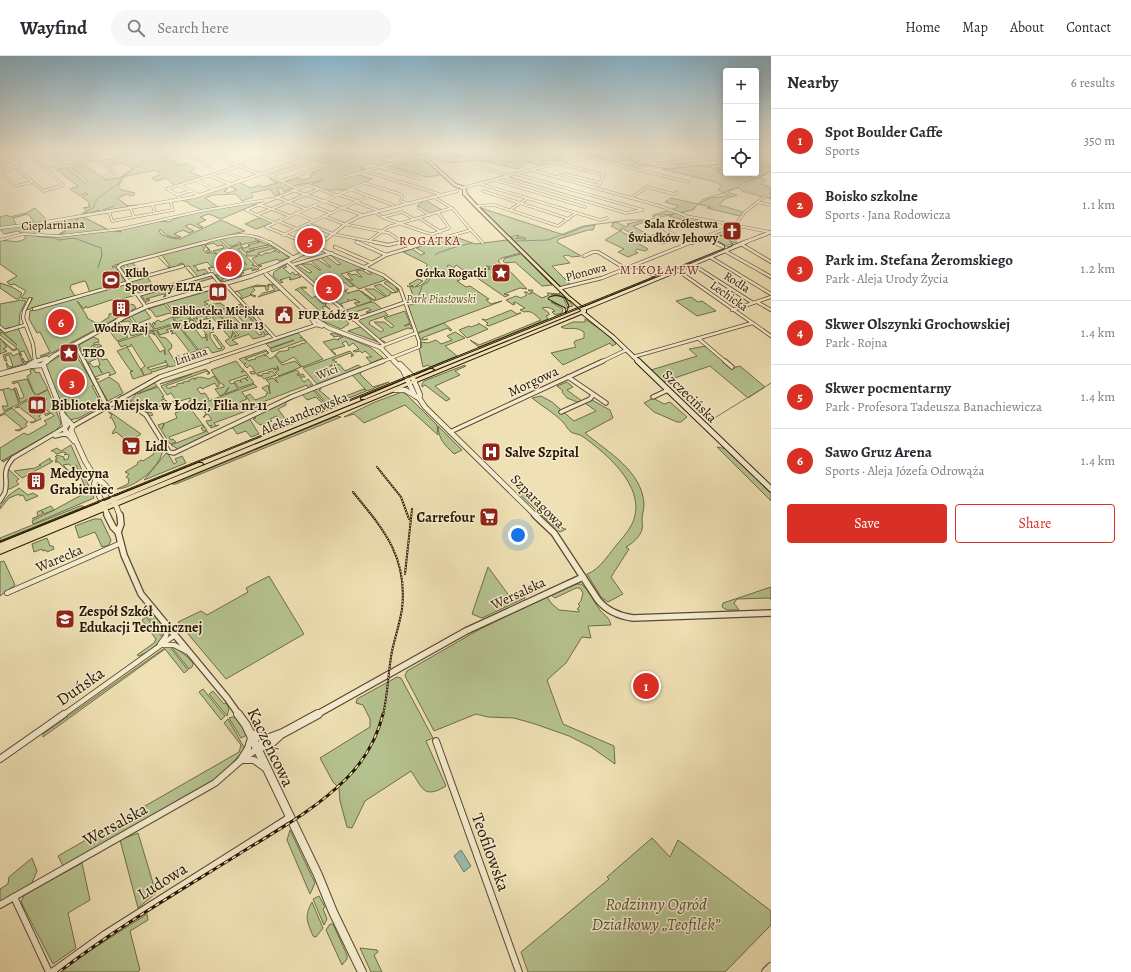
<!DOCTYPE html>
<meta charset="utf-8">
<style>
body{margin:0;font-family:Alegreya,serif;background:#f7f7f7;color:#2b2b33}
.controls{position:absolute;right:12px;top:12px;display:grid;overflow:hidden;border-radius:4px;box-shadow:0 2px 10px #0003}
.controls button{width:36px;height:36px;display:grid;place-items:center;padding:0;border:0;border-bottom:1px solid #e1e1e2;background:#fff;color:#2b2b33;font:20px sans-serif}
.you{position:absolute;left:518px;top:479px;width:14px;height:14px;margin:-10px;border:3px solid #fff;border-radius:50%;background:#1a73e8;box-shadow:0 0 0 6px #1a73e833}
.badge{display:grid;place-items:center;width:26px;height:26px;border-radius:50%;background:#d93025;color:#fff;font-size:13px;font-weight:700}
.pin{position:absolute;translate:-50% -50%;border:2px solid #fff;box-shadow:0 1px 4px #0006}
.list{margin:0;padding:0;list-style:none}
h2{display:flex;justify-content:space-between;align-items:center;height:52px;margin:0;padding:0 16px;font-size:17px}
h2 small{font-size:13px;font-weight:400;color:#7c7c81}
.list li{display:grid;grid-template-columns:26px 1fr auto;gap:12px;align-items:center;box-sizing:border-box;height:64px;padding:0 16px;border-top:1px solid #e1e1e2}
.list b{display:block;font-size:15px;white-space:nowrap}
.list p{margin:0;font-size:13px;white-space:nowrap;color:#7c7c81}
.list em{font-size:13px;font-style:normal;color:#7c7c81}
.actions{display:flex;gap:8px;padding:12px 16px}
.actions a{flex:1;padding:9px 0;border:1px solid #d93025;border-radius:4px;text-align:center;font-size:14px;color:#d93025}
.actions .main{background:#d93025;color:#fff}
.icon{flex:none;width:22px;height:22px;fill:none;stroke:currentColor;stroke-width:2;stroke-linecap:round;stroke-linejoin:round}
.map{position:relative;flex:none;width:771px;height:916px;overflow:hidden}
header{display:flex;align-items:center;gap:24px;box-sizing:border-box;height:56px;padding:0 20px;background:#fff;border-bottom:1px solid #e1e1e2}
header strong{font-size:19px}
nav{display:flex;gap:22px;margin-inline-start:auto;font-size:14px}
.search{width:280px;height:36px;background:#f7f7f7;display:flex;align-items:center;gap:10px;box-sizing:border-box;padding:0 14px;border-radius:22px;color:#7c7c81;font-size:15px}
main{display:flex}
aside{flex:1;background:#fff}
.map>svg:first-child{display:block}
.green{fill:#b6c390;stroke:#6e6c49}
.water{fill:#9abdb0;stroke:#6c7a6a}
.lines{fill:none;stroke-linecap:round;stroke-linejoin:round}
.stream{stroke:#6c7a6a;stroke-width:1}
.minor-far4-casing{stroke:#59492f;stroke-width:3}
.minor-far3-casing{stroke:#59492f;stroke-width:4}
.minor-far2-casing{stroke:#59492f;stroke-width:5.5}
.minor-far1-casing{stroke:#59492f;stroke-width:6}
.minor-casing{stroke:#59492f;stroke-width:8}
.tertiary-far4-casing{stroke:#59492f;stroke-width:3.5}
.tertiary-far3-casing{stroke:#59492f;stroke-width:5}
.tertiary-far2-casing{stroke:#59492f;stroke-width:6}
.tertiary-far1-casing{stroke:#59492f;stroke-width:8}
.tertiary-casing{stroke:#59492f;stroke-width:10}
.secondary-far2-casing{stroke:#271602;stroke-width:4}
.secondary-far1-casing{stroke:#271602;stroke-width:5}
.secondary-casing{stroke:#271602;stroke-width:7}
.primary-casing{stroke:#271602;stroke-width:2}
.minor-far4{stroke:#f5eccf;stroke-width:2}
.minor-far3{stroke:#f5eccf;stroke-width:2.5}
.minor-far2{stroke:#f5eccf;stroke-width:3.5}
.minor-far1{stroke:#f5eccf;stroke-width:4.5}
.minor{stroke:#f5eccf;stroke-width:6}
.tertiary-far4{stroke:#f5eccf;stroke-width:2.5}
.tertiary-far3{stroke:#f5eccf;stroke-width:3.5}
.tertiary-far2{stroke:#f5eccf;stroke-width:4.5}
.tertiary-far1{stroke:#f5eccf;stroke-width:5.5}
.tertiary{stroke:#f5eccf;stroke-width:8}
.secondary-far2{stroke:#f5eccf;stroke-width:3}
.secondary-far1{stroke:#f5eccf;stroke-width:3.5}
.secondary{stroke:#f5eccf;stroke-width:5}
.primary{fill:#efe1b5;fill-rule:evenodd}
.tram{stroke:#271602;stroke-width:1}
.rail-far1-casing{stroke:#271602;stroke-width:2}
.rail-casing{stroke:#271602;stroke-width:3}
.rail-far1{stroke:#f5eccf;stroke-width:1;stroke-dasharray:1.5;stroke-linecap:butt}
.rail{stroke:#f5eccf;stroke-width:1.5;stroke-dasharray:4.5;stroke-linecap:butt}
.labels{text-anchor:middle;stroke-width:3;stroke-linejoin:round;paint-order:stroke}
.far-poi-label{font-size:12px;font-weight:bold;fill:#271602;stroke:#f5eccf;text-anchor:start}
.far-street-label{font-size:12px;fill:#271602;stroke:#f5eccf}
.far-park-label{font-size:12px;font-style:italic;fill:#595334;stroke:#f5eccf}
.far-neighbourhood-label{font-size:13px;letter-spacing:1px;fill:#7a1f14;stroke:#f5eccf}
.street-label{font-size:14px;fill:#271602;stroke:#f5eccf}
.poi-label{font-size:14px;font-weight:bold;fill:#271602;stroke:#f5eccf;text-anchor:start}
.near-street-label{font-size:17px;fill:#271602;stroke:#f5eccf}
.near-park-label{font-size:17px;font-style:italic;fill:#595334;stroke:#f5eccf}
</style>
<header>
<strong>Wayfind</strong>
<div class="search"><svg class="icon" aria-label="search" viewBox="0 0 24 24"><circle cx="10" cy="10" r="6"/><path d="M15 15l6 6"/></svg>Search here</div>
<nav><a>Home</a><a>Map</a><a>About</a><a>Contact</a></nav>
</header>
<main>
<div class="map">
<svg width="771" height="916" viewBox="0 0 771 916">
<rect width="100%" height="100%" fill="#efe1b5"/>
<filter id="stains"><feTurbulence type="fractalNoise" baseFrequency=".005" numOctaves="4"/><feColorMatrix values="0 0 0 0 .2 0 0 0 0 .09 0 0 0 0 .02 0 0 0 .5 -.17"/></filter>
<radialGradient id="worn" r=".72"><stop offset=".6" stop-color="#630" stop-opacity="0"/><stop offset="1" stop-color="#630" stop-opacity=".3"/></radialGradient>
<!-- green -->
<g class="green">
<path d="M120,95H154L178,109L188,107L195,113L190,116L202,121L175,130L166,122L156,125L152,122L161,118L156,114L127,120L123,122L118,131L122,134L135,137L134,139L131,140L127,138L117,142L128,150L137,149L101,156H99L100,155L99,154L90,157H83L87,155L83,152L90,151V150L88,149L90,147L82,141L88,138L85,137L80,140L70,133L78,130L56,113L64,111L80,122L71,114L76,113L72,109L82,107L106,124L121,121L133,112L122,107L108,110L101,105L107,103L117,104L118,101L128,99Z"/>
<path d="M294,95H340L362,103L372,100L360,95H394L391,96L393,98L411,95L418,98L414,97L408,99L403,97L380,103L391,107L380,110L372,107L360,112L366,114L345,120L356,118L372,123L347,134H325L309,129L323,124L292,130L285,126L299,122L303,124L312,121L310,119L315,117L311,115L334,107L328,109L310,102L300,104L287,99Z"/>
<path d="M434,95H524C538,99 552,99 567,103L540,106L549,109L543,110L528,106L519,113L481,105L453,97H451L460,101L450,103L451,105H458L451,107L428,101L426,97Z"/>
<path d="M620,96L634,99L628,103L651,109L642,111L644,109L636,107L630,111L581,99L585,97L609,102Z"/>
<path d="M424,102L442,119L426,121L386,109Z"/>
<path d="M757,104L771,108V115L759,122L767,124L761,128L770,131L771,143L742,135L739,132L729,134V137L737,139L725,143L719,149L743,156L740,160L707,152L711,151L698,148L693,154L677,157L699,162L697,165H687L669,160L674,158L667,159L664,158L663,159H656L654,161L652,160C659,156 672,155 679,150L665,146L671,142L698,148L710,142L729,140L718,134L722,130L715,126L662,113L684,111L671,107H681L695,110L704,109L723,114L716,115L726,119L740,118L756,122L760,118L756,117V111L758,109L756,108Z"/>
<path d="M272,122L293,132L284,136L282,132H277L280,138L275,140L270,133L251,137L253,141L242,145L236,138L213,139L205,142L218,151L202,154L189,148L188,146L180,144L223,131L228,133L224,135L228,137L237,134L229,130L239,126L251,132L259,129L264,131L277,127L270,123Z"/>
<path d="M266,144L221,163L209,158L200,161L206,164L197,168L203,171L199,172L190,168L185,170L194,175L189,177L183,174L174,178L181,181C172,183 165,179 160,173L159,175L161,178C167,181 173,183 180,183L221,164L245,175L115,209L112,211H117C119,218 122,222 127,226L90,237L86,226L84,225L71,229L70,232L75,240L31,252V253L26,254L33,242L27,243L21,242L26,235L14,228L10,229L7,226L17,220L0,208V185C10,183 17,189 26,182L24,179H27L52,182L65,176L63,172L51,171L39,175L43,178H23L18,175L4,178L0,173L83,161L109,174L121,176L119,174L161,165L169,166L177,162L200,155Z"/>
<path d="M425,144L442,154L430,158L417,150Z"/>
<path d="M35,152L48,165L35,167L28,158L13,162L16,169L0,171V161L7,159L10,161L26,157Z"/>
<path d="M481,152L564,179L583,171L595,169L593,174H588L559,183L557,186L581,200L572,201L568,199L563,200L570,207L552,210L571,229L562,231L559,229L511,182L526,183L524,181H516L519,180L518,179L510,181Z"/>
<path d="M259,162H262L273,167L256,173L245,168Z"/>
<path d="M641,165H648L633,170L650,180L659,177L673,184L663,188L649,181C642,184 640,187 633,183L635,180L622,172L621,175L611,170L614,168L612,167L616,166L626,171L629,169L627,168Z"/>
<path d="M725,174L739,180L730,181L737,186L734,187L732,184H730L732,188C727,190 725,189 720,187L724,190L707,182Z"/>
<path d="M620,175L631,181V183L632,184L648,193L645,195L637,193L635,195L638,197L628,201L618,196L624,193L605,184Z"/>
<path d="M240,178L256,182L255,183L279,194L275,192L258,197V199L260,198L261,200L265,197L266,198V197H270L273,195L275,196L274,194H276L279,197L280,194L289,202L279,205L278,203L258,209L262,210L259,211L252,203L258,200H247L246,197L255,194H252L268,191V189L249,193L252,195L245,196L241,193L250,190L248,189L260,186L257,185L240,189L243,191L238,193L254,208L252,209L256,210L259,213L256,214L254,212L255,214L252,215V212L242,215L244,217H242L240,216L242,219L236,221L234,219L222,223L223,225H221L215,219H221L216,214H218L213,211L209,212L211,215L208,212L212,211L207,206L193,210H195L198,214H197V215L205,213L209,218L207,219L204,217L205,219L195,222L186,212L195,222L198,221L189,210L184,211L183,207L179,208L178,210L169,212L158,201L168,211L170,210L161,198L201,189L205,192L203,194L207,197L212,195L207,197H213L217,198L213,195L224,192L222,189L217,190L214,187L205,189L210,194L206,195L209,194L203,188L219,183L247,209L230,192L241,188L240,186L234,190H230L221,182Z"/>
<path d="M453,180L475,188L507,184L520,197L502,202L498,205L501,208L492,211L486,210L490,212L469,218L456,209L454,212L449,209L447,210L462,223L457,225L466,231L470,230L489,243L486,244L491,248L502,245L417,277L408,249L416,248L410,231L407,230L414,231L409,228L418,223L423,225L415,231C423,230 427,225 428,217L426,216L427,208L403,196L412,193L421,199L425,197L416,192Z"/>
<path d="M333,198L363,212L341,218L354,230L350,231L344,226L330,229L338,238L348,233L345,235L349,238L348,237L359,234L372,245L358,250L354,247L360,246L355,244L356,243L350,245L347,243L349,245L340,248L343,250H340L316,229L331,224L326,220L316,223L317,226L313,227L294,210L297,209L309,217L312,216L301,208H311L319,214H321L311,205L317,203L329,211H331L321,202L326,200L338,209L341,208L330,199Z"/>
<path d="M521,198L552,229L542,230L515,206L505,207L503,205L505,202Z"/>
<path d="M132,206L142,218L141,220L130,224L120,211L123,209L132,220H134L126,208Z"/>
<path d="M288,207L285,209L287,211L283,212L290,218L293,216L295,219L298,218L299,220L301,221L291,224L289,223H291L290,221L280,224L283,226L281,227L273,220L274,216Z"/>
<path d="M504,209L527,233L520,232L504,238L509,239L505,241L473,219L481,218L480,216Z"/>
<path d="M367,212L378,217L387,224L385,223V224L359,233L345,222L350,224H353L347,218L350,217L351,219L356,218L360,221H362L356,215L362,214L368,218H372L366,213L363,214V213Z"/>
<path d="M209,219L213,222L165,236L166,240L163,241L165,239L163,238L146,243L150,244L146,246L141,239Z"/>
<path d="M147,221L156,233L141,238L131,225Z"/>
<path d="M387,225L396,230L400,236L396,231L398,236L390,237V239L374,245L361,235L374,244L376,242L365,233H374L384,240H386L374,230L380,228L393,237L396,236L384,227Z"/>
<path d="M0,227L12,231L22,237L19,243H16L0,232Z"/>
<path d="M126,228H128L136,239L118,244H111L87,252L86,250L84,253L77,245L87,260V262L96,267H100L109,261V258C117,256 128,257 131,248L134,249L136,252L46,300H40L50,296L40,276L37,277L29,263L30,255Z"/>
<path d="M268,228L275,229L280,234L258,241L263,237L275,234L272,231V229H269L268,234H266L265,230L252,231L255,234L250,238L256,240L254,241L251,239L241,243L240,242L242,240L237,235L235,236L257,229L268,230Z"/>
<path d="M301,231H305L307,232H301L312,242L316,240L318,242H322L326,245L321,242L318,243L323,248L327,246V247L325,249L331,254L325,250L322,251L329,259L333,258L331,254L334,257L325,260L297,234H295Z"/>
<path d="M215,233L217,234L214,235L216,238L220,237L223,241L215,239L218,245L215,242L204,246L208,248L204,250L205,252L209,251V249L220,247L226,251L221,254L227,252L226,253L242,269L245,268L232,253H233L232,251L239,250L238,249L241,248L245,253L244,254L241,251H240L244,255L246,254L269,278L266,279L246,257L253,266L249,268L259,279L262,278L254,268H255L265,278V280L253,283L249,278L232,284L238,288L230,290L225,285L230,282L212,261L220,260L233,275L231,282L234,276L236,279L234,281L239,279L221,260L222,258L221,257L206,261L207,263L211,262L201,264L200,266L206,267L214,276L210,277V281L218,293L222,292L213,279H215L218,282L217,283H218L225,292L223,294L212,297L208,291L190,297L196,302L187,305L186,302H187L183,299L189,295L175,277L171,278L173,276L170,275L180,272L197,294L198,293L182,273V269L166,274L169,276L160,279L157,274L192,263L197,269L192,264L189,265L202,282L206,281L205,278L207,285V279L193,262H196L200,266L196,261L214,256L211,252L212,256L205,258L200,252L188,255L187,252L188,251L186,248L182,249L184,252L180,253L182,256L185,255L187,257L180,259L184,256L182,257L180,254L173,256L166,247Z"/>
<path d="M528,234H533L532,236L542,242L549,239L547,237L560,238L559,237L562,236L573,250L569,251C567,241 562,237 551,239L563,241L568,252H566L551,246L563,253L562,257L555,259L552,256L555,255C550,251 547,251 542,252L549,257V259L546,260L548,263L479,291L470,284L479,289L541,264C535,259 532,254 524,256L520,254L525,252L515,246L513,247L515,248L513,249L506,244L516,240L521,242L527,239L524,236H527L529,238L532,237Z"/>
<path d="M691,241L698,246L702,245L716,255L697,260L676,245Z"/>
<path d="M22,244L26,245L20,257L19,270L3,273L0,269V248Z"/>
<path d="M371,246L375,247L383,254L368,258L373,256L367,257L366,256L371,254L368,252L352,257L358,261L356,262L346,254Z"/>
<path d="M164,248L176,262L188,258L191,262L177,266L170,257L156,261L151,254L148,253Z"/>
<path d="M145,254L151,262L137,268L131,260Z"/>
<path d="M383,254L388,259L370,265L369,268L381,276L384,274L374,266H384L392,272L394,270L384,262L405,255L410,267L404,270L410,268L412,273L408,272L379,283L385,286L382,287L357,263Z"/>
<path d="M511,254L517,258L519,257H521L489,270L486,269L488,267L482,263L486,264Z"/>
<path d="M337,257L340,260L336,262L340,265L344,262L349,268L341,273L320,264L325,262L327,264L325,261Z"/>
<path d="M129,261L136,271L141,270L143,272L142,270L150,267L154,274L131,280L127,270L131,268L129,265L121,266Z"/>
<path d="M172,261L176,267L155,273L152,268L154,266L155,269V266L158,264L161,266Z"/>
<path d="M585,263L607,278L616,288L612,290L610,287L563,309L551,297L576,291L574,287L575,285L584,282V276C574,269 568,275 561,271L573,266H585Z"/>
<path d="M119,267L121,269H117L118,270L115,271L118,277L124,274L128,281L117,285L108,273Z"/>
<path d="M444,267L452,274L450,275L448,272L422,282L424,284L428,283L421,284L418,278L419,277Z"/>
<path d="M478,267L488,273L467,282L459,274L469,270L471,271L479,268Z"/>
<path d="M360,271H361L378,286L348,275Z"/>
<path d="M18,272L32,304L24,308L22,302H23L25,306L29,305L24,295L20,296L22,300H21L18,293L13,295L2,285L7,291L3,293L7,295L0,298V282L13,294L17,292L0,279V273L3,276L1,277H3L17,289L4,277Z"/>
<path d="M156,274L160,281L166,282L172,289L171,293L168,294L176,307L180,305L176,300L178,299L183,308L169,311L165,304L166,306L147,312L151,314L152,313L167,309L168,311L153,316L151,315L152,317L133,323L130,316L133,315L130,314L117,295L127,291L144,319L141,313L145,310L131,288V290L128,291L126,289L121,291L118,286L152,275L155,279L151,277L148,278L160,296L164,294L165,299V293L153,275Z"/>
<path d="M455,276L465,282L445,290L457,300L430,311L428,309L423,311L419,292L422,291L421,286L428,287L436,284L441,288L452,284L447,280Z"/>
<path d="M298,277L302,281L300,282H303L323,303L302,311L294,301L282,307L275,299L278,297V296L289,294L288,292L293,291L294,292L293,291L298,289L299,290V289L303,287L304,288L306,286L304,284L272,296L270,293L294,284L270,292L266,288Z"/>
<path d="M334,277L342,280V282L343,280L370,291L383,302L371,307L366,301H372L365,295L362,297L360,295L355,296L353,295L359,293L353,287L349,290L346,285L342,287L345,290L331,294L336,298L335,299L323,286L334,283L339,284L338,283L341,282L339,280L333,281L334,280L330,278Z"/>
<path d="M93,281L98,283L99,286L94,287V289L99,288L102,290L95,292L93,289L90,292H95L82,296L79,289Z"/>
<path d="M706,290L732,312L740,310L765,331L748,342L710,310L663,326L651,314L697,300L689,293Z"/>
<path d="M75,291L80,301L78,302L94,329L92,330L100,345L103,347H101V350L79,362L69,364L45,311L48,307Z"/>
<path d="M93,294L91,297L96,294L102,304L107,303L116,317L109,320L110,318L109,316L95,321L96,323H99H95L87,308L90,307L93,311L98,310L102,317L98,310L100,309L98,302L87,307L83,298Z"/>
<path d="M266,294L269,297L266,298L268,297L267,295L245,303L250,305V304L256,303L255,302L260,300L261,301V300L265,298L264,300L266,299L270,303L275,300L282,309L295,305L301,311L279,320L275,316L279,314L277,310L278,313L273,314L276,313L274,312L258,317L259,319L262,320V318L267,317L268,318V316L272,315L276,319L264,323L261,320H258L255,316V318H251L250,316L255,315L250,309L247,312L244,309L246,307L244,308L239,303Z"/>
<path d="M350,295L354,299L351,301L352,299L350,297L332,304L337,306L330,310L339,308L345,315L358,309L361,311L317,328L303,312Z"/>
<path d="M8,297H11L13,300L19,297L23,308L8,313L6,307H7L9,311L13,310L9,299L5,300L7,305H5L3,299Z"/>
<path d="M236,305L240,310V311L244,314L241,316L245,315L254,327L239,332L234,326L239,324L242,327L240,324L244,322L248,325L245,322L248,321L246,319L229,325L231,328L234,327L238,333L225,338L229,331L224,338L220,340L215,333L224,331V329L220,327L211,314Z"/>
<path d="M465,309L466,310L455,315L460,319L435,330L450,343L446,345L425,329L422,331V328L424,325Z"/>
<path d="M369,312L361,316L360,318L373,331L389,326L367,335L351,318Z"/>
<path d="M34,313L36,317L39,316L48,333L37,339L34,337L27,320L31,318L30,314Z"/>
<path d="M206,313V314H207L210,317L209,318H207L209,317L207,315L166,330L167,332H171V331L177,330V328L182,327L183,328V326L188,325L189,326V324L194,322L195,324V322C202,320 204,322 209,323L214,320L219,327V330L217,331L215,327L202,333L201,331L197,333L201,338L205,337L209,343L198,347L194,343L197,348L190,350L188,348L189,345L191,344L190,342L177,346H172L176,344L171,337L167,339L161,330L192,318L160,328Z"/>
<path d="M297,314L300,318H297L298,320L303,318L305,321H300L304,326L308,323L313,329H310L311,331L307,333L308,331L307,329L260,347L259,346L257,348L261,353L257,354L259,353L257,351L214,367L216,370L219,369L211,372L210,371L212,369L209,370L206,365L212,364L208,358L204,360L205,361H203L206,358L204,354L202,355L198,349L254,328L257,331L242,336L247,343L240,346L243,349L250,346L246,340L250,338L255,344L266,340V338L268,337L262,332L268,329L270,338L269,329L270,328L266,324L273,322L278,327L275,322Z"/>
<path d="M109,321L118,327L123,337L108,345L97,327Z"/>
<path d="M27,323L33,336L36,339L20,347L14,332H16L20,343L24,341L18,326L13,328L12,326Z"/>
<path d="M152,326H154L157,330L137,338L158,331L164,340L162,341L165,343L161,344L163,346L166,344L171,352L167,354L165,351L167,350L166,348L147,355L148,357L151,356L153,359L150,360L131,344L136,338H132Z"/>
<path d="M567,326L573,331L567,334L582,345L577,346L567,342L562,336L563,335L557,330Z"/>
<path d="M319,331L321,333L319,334L332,345L364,333L366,335L329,350L314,333Z"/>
<path d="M9,332L11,334L14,333L19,348L4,355L2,350H8L3,334H0Z"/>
<path d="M48,334L61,367L60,370L55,375L59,374L3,406L2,405L53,376L2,405L0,403V392L24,377L28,379L47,368L44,365L54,360L51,357L46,360L44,358L50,357L33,343L27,345L37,340L47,343L37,339Z"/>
<path d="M313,334L328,351L312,357L314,351L316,352L325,350L316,341L307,344L302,338Z"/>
<path d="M402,336L406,338L437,369L438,379L405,349L364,367L354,358L344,361L375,346Z"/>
<path d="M301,339L286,346V349L278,353L287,365L303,358L311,357L279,370L277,363L279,362L277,360L270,363L272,365L260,369L253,363L256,362L253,361L278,348Z"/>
<path d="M541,340L552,346L574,365L596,355L585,347L592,344L610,354L613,362L585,377C608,396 642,415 644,448C644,454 642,458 642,464C642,466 643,470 642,473C641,480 632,488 626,491L629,493L611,521L623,538L608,546L601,541L587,518C600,514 610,496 619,486C625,479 631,472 634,463C645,430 606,397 582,380C579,378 574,378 571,376C567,373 566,369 563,366C554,357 542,350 532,342Z"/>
<path d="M653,342L664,348L670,346L687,361L681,366H677L654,356L644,347Z"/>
<path d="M26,345L42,358L39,360L41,363L32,367L30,366H33L36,364L19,351L15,352Z"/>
<path d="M12,352L28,366L25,368L27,370L19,375L15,374H18L22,372L5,358L0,360V359Z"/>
<path d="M190,352L207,374L203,375L201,372L204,371L202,369L169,381L171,384L173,383L176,386L170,388L158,369L164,367L162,373L165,367L177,362L175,357Z"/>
<path d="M107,354L141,378L125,388L124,386L126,384L116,376L113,378L112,377L116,371L112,362H110L112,358H110Z"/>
<path d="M337,360L341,361L176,428H172Z"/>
<path d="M249,362L259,378L251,381L246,375L237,378L233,372H230Z"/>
<path d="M438,370L462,394L454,398C444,388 439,384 438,370Z"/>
<path d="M207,375L209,378L178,393L171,389Z"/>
<path d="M71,389L94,442L33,468L32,465L54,454L44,458L42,455L43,458L32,463L38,460L37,456L51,450L54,454L87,436L76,409L72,411L69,408L63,409L69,415L66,416L67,414L58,406H55L57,405L55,404L57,403V401H55L57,399L64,401V404L68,403L69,399L67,398L64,399L66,397L63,396L56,398L54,395H51L57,392L61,395Z"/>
<path d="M717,391L727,393L771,435V445Z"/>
<path d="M163,393C161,411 135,432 117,433L128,428L129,423L126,421L129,418L125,416L138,408L137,407L141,404L143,405L154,398L153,397Z"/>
<path d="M167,396L174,408L177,406L175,403L182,400L186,407L144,424Z"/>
<path d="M50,402V405H53L50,407L22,422L14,415L35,412L41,409H39Z"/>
<path d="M6,411L19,423L16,425L19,428L10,433H8L4,417Z"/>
<path d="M19,432L28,439L33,437L38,440L26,445L23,439L20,440L19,438L9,442L0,453V450L9,439Z"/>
<path d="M520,434L524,436L544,455L547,454L555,461L552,463L564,473H566L560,476L517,436Z"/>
<path d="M80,450H83L85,453L0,488V482Z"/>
<path d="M94,463H101L111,484L109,489L102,491L95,476L79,482L75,470Z"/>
<path d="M47,482L50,490H53L54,493L47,496L46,494L43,495L42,493L34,496L32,488Z"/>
<path d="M4,505L15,529L0,540V506Z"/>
<path d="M488,511L513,545L524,540L525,542L482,562L472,558Z"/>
<path d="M269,520L304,578L226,623L178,566L201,555L207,559L248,536L246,532Z"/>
<path d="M581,528C590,535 593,545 600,554C605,560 609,561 611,569L588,570L591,582L582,581L566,607L547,624L563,668L614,690L615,708L591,691L569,680L535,668L514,662L488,661L476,658L434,675L405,620L407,615L480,573L547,541L551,547L559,554L579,556V554L577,553L580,550L578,548L581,545L583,537L580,532H576L555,542L551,539L577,528Z"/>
<path d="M771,531V543L768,542L737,543L734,547L739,554H727L722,551L723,547Z"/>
<path d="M147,553L150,554L165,573L164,581L143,555Z"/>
<path d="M146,561L163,582L150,595L139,600L137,599L154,587L156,583L142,564Z"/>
<path d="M170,589C179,594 186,599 193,607L192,611L189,613Z"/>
<path d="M166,591H170L188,614L184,617L165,593L43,681V678Z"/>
<path d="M397,621L401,622L433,682L426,685L446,730C423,744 422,731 411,715L365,745L352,772L347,771L340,745L339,732L333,726L320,702L370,671V663L363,649L356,647L357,643Z"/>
<path d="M203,633L225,660L221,664L199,636Z"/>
<path d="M213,635L224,648L226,647L229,652L227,660L209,638Z"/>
<path d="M233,661L238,663L247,679L241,682L229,662Z"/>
<path d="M228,663L245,693L216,725L63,810L58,800L239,696L241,689L224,667Z"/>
<path d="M290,774L315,827L310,838L287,784Z"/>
<path d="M138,777L156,837L138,852L120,784Z"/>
<path d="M652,782L670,801L678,784L771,855V869L725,916H528L521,896L609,823L607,821Z"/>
<path d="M32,802L37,815L31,829L0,847V833L8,828L9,821Z"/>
<path d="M82,807L90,844L68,857L76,892L53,908L21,846L25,838Z"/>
<path d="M319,840L325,851L323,853L327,863L324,869L313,843Z"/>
<path d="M312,846L323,872L316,881L313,880C307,865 304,861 312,846Z"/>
<path d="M147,858L148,864L130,875L140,914L138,916H57Z"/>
<path d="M330,868H333L347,899V903L342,909L326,874Z"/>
<path d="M360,892L377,894L378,896L374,899L382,916H371Z"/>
</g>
<!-- water -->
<path class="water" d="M461,794L471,810L464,816L454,800Z"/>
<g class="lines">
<!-- stream -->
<g class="stream">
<path d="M41,97L44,95"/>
<path d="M388,100L403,96"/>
<path d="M450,107L473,104L515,106L564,104"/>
<path d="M634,111L652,110L666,113L726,108"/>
<path d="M103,154L114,150"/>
<path d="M681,157L692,154L702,144L737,132L744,126L757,122L771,114"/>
<path d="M49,167L56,166"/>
<path d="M58,179L74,168L80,159L93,152L97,143L118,128L121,122L149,102L141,98L122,95"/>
<path d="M55,180L54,182L59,184L74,182L101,192L102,199L98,212"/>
<path d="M515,185L548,184L583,170L629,164H647L678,157"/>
<path d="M460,190L472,187"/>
<path d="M441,196L458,190"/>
<path d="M435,199L440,196"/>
<path d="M423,229L428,226L432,218"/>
<path d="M418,242L422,230"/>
<path d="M72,319L76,327"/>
<path d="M75,338L77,332L76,328"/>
<path d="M72,345L75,339"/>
<path d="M713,363L771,327"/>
</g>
<defs>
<g id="minor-far4">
<path d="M84,95L116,117L104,121"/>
<path d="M183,95L209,110"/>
<path d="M210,95L230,107L260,118"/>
<path d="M360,95L372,100"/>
<path d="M526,95L569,103"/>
<path d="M618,95L663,105"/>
<path d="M648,95L684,104"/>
<path d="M667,95L699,103"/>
<path d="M700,95L724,101"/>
<path d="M720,95L726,97"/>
<path d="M48,97L86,125"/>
<path d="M579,99L688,126"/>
<path d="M15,104L20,109L16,111L19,115L44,135L63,129L46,113L29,101"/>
<path d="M756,104L771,108"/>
<path d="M639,106L652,108L726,102"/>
<path d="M558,107L604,119"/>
<path d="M379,111L420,123"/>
<path d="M482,111L510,120"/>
<path d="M713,111L726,109"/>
<path d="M47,114L96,103"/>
<path d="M531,114L660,150L686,160L770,176"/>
<path d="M0,115L16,111"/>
<path d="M225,115L244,124"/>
<path d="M365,115L439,138"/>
<path d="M0,116L15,130L33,126"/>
<path d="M264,117L296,132"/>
<path d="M725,118L735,117"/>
<path d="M211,120L230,128"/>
<path d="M270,120L311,106L308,105"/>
<path d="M345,121L394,107L425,101"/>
<path d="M504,121L626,157L643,154L516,118"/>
<path d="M557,121L565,118L600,127"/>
<path d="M196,124L215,134"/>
<path d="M495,124L585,151"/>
<path d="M281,125L333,107"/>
<path d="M480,128L600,164L607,162"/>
<path d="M179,129L199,139"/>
<path d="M599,129L605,117"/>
<path d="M462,132L565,105L587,95"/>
<path d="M167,133L237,111L251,103L277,95"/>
<path d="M167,133L178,139L179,143"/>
<path d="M350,133L393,149"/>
<path d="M293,134L362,159"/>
<path d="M483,135L569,163"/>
<path d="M177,139L190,135"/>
<path d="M339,139L358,145"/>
<path d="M276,141L306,153"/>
<path d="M631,142L647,131L674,138L677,136"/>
<path d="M356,146L379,155"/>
<path d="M757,146L771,149"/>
<path d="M152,147L155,157"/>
<path d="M258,148L290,160"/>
<path d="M313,150L331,157"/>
<path d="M476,150L494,149L558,170L576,157"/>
<path d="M130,151L134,161"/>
<path d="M419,152L430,159"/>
<path d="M246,154L308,129L336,139"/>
<path d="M246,154L275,167"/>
<path d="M510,154L528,142"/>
<path d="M109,155L112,165L173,154L170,144"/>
<path d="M374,156L384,162L427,177L433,178L449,172L438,156"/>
<path d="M296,157L314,165"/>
<path d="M257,159L319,133"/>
<path d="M324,160L344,168L389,177L404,187"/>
<path d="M383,161L402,156L414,163"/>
<path d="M419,162L441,176"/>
<path d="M278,165L297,173"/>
<path d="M308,168L333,178L379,187"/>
<path d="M735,169L745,156L764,141"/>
<path d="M471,174L483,187"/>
<path d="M665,174L692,187"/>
<path d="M665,174L685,165"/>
<path d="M283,179L369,140"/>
<path d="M704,182L716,187"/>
<path d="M0,184L23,178L59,180L121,173L201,155L271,143"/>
<path d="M369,185L388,171L452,152"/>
<path d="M356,186L359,187"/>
<path d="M202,187C228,180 245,173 271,187"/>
<path d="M306,187L266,171L365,127L400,138L402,140L401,145L406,147"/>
<path d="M397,187L403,186"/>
<path d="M426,187L471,174L453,153L432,140"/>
<path d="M689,187L735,169"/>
</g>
<g id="minor-far3">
<path d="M269,186L294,202"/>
<path d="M303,186L383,219L400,232L419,285V291L381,306"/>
<path d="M357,186L386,199"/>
<path d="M374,186L388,189L402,186"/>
<path d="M403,186L411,192"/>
<path d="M691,186L692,187"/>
<path d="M713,186L728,193"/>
<path d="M741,188L771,206"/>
<path d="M335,191L372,207"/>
<path d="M725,195L771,221"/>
<path d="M584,200L593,196H598L626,213"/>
<path d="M710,201L771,238"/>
<path d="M287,205L384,289"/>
<path d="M692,208L753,247"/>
<path d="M292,209L332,197"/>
<path d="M635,210L659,222"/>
<path d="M365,211L386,199L429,186"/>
<path d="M677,214L771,280"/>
<path d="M128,225L183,210"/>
<path d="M225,228L275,282"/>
<path d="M561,232L602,222L692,186"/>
<path d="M138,239L212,218L221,229"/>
<path d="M30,243L24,255L23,262L33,288L35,305"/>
<path d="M757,246L771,254"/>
<path d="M146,251L118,211L122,208L206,186"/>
<path d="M34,253L129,226"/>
<path d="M732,254L771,241"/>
<path d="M354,264L403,247"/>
<path d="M0,271L5,275L25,269"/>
<path d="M698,282L726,306"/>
<path d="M75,288L84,306"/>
<path d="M382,290L416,277"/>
<path d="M633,301L752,267"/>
<path d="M205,306L316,269"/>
<path d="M601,306L626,294"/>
</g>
<g id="minor-far2">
<path d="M84,305L107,350"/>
<path d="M725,305L732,311"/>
<path d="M568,321L606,347"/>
<path d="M653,341L668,334"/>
<path d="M122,342L146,359L169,396L174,397L291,341L383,305"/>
<path d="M561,356L590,343L593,339"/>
<path d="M73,370L160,321L208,305"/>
<path d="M450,376L603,305"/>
<path d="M55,380L63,378L70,379"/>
<path d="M0,445C1,442 4,439 5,436C9,421 0,418 13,402L64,372"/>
</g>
<g id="minor-far1">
<path d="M7,537L121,487"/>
<path d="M160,588L166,580L167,569"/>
<path d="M163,589H174L188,596"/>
<path d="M63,659L175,579"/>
</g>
<g id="minor">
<path d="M436,685L519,916"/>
<path d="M0,703L64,658"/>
<path d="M242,704H254L265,712"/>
<path d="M240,705L248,692L251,682"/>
<path d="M14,841L49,916"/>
<path d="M0,849L215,727L240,705L258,692"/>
<path d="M52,916L105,878L290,761"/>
</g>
<g id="tertiary-far4">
<path d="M0,107L57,95"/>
<path d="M40,167L194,141L328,95"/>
<path d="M0,172L33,168"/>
<path d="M321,187L347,167L360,160L457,135"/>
</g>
<g id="tertiary-far3">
<path d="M266,218L310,260L315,268L322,270"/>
<path d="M310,260L329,272L382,292"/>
<path d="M118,264L148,250L251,220L277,210L316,191L322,186"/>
<path d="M380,291L395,306"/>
<path d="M34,306L47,302"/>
<path d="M46,306L55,299L121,263"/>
</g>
<g id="tertiary-far2">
<path d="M394,305L403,314L415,340L419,342L425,351L536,460"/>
<path d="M43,308L62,356L65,370"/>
<path d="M400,308L412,320L420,339L419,342"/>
<path d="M29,309L36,305"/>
<path d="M0,318L30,310L42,309L47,305"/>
<path d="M395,334H405L414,339"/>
<path d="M63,359L73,370L71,374L85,405L96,423C109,426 115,448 120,460"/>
<path d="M67,369L64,373L74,385"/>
<path d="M96,423L94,428L108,460"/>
</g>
<g id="tertiary-far1">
<path d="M107,459L113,471L118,476"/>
<path d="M120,459L121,468L118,476L124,499L141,538L227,642L239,659"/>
<path d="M535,459L554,477L598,544C607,555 619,560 633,562L771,557"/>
<path d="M316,659L466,575L583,521"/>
</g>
<g id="tertiary">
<path d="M238,658L246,669L318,819L333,856L362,916"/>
<path d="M251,678L267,683"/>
<path d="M258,692L267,683L283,677L318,658"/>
<path d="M258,692L270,688L280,679"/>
<path d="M766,916L771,911"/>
</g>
<path id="secondary-far2" d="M743,187L771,176"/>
<g id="secondary-far1">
<path d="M583,253L746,186"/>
<path d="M582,256L613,281L639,306"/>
</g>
<path id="secondary" d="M638,305L771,433"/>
<g id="primary">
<path d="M416,95H419L456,128L465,131L467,138L477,149L569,240L586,254V256L0,498V487L198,407H202L203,408L202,409L97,453L582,255L570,244H569L475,151L463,138V133L454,130Z"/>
<path d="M430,313H432L434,314L365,343H361V342Z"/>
</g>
</defs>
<!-- minor-far4 casing -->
<use href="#minor-far4" class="minor-far4-casing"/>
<!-- minor-far3 casing -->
<use href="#minor-far3" class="minor-far3-casing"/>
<!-- minor-far2 casing -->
<use href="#minor-far2" class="minor-far2-casing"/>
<!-- minor-far1 casing -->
<use href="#minor-far1" class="minor-far1-casing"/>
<!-- minor casing -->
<use href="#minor" class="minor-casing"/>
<!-- tertiary-far4 casing -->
<use href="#tertiary-far4" class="tertiary-far4-casing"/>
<!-- tertiary-far3 casing -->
<use href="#tertiary-far3" class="tertiary-far3-casing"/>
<!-- tertiary-far2 casing -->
<use href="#tertiary-far2" class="tertiary-far2-casing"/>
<!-- tertiary-far1 casing -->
<use href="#tertiary-far1" class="tertiary-far1-casing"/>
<!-- tertiary casing -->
<use href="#tertiary" class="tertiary-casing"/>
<!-- secondary-far2 casing -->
<use href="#secondary-far2" class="secondary-far2-casing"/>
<!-- secondary-far1 casing -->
<use href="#secondary-far1" class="secondary-far1-casing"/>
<!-- secondary casing -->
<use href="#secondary" class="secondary-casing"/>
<!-- primary casing -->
<use href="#primary" class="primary-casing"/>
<!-- minor-far4 -->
<use href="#minor-far4" class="minor-far4"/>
<!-- minor-far3 -->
<use href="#minor-far3" class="minor-far3"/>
<!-- minor-far2 -->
<use href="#minor-far2" class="minor-far2"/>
<!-- minor-far1 -->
<use href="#minor-far1" class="minor-far1"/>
<!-- minor -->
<use href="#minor" class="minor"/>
<!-- tertiary-far4 -->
<use href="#tertiary-far4" class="tertiary-far4"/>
<!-- tertiary-far3 -->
<use href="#tertiary-far3" class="tertiary-far3"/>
<!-- tertiary-far2 -->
<use href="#tertiary-far2" class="tertiary-far2"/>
<!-- tertiary-far1 -->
<use href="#tertiary-far1" class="tertiary-far1"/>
<!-- tertiary -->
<use href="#tertiary" class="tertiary"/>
<!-- secondary-far2 -->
<use href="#secondary-far2" class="secondary-far2"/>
<!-- secondary-far1 -->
<use href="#secondary-far1" class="secondary-far1"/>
<!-- secondary -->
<use href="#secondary" class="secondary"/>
<!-- primary -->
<use href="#primary" class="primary"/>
<!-- tram -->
<g class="tram">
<path d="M564,257L566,255L565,252L548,243L549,241L557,239L565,242L569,250L566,257"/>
<path d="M0,485L725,192L724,189L713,182L714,179L725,180L733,188L732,190L714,198L0,486"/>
</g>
<defs>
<g id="rail-far1">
<path d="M377,411L401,441L409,463"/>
<path d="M353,436C384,474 408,501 402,553C400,567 395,581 392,595C388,616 388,638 383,659"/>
<path d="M405,518L412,453"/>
</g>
<path id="rail" d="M59,916C116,872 178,836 239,798C276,775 315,754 346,723C364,705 377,682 383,658"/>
</defs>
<!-- rail-far1 casing -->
<use href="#rail-far1" class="rail-far1-casing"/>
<!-- rail casing -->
<use href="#rail" class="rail-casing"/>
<!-- rail-far1 -->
<use href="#rail-far1" class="rail-far1"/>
<!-- rail -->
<use href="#rail" class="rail"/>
</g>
<!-- sky -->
<linearGradient id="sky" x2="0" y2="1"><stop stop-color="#89b8d2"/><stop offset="0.42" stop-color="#f8f2de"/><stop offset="1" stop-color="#f8f2de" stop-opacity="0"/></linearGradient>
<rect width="771" height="224" fill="url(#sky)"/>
<!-- icons -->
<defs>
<symbol id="church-square" viewBox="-11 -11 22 22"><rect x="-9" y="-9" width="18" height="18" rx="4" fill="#8f2418" stroke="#f5eccf"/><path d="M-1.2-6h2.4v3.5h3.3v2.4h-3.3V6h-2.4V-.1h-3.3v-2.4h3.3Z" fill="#fff"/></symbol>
<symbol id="sight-square" viewBox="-11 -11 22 22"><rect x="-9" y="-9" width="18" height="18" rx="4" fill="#8f2418" stroke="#f5eccf"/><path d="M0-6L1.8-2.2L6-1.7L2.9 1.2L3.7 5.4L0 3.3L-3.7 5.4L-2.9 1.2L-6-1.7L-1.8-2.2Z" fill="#fff"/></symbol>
<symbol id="stadium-square" viewBox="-11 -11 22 22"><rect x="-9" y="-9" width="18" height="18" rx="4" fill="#8f2418" stroke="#f5eccf"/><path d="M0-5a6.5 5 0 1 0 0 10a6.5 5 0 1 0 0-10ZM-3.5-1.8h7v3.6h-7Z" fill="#fff"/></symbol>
<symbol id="library-square" viewBox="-11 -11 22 22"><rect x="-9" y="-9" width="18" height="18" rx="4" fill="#8f2418" stroke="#f5eccf"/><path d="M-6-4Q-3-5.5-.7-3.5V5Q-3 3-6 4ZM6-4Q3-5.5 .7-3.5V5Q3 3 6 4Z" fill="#fff"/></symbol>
<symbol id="building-square" viewBox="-11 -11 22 22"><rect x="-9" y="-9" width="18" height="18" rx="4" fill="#8f2418" stroke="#f5eccf"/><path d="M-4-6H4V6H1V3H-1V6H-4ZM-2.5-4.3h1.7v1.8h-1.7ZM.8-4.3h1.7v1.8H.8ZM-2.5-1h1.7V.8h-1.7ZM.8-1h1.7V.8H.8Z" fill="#fff"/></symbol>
<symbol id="civic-square" viewBox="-11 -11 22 22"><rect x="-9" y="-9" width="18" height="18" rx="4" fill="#8f2418" stroke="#f5eccf"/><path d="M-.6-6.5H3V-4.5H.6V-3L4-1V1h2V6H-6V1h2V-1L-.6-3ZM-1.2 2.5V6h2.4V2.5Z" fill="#fff"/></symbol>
<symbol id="supermarket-square" viewBox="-11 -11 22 22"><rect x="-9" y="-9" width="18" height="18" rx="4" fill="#8f2418" stroke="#f5eccf"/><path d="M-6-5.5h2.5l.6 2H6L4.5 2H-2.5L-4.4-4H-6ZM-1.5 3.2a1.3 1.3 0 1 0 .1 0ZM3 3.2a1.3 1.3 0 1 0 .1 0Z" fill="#fff"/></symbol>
<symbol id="hospital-square" viewBox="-11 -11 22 22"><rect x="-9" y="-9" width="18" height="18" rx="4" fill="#8f2418" stroke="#f5eccf"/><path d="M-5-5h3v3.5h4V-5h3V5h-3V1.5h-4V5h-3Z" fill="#fff"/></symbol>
<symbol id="school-square" viewBox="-11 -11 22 22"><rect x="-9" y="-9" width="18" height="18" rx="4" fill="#8f2418" stroke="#f5eccf"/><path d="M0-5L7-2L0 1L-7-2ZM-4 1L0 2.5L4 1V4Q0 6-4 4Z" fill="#fff"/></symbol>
</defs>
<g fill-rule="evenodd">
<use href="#church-square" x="721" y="164" width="22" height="22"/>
<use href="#sight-square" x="490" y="206" width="22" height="22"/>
<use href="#stadium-square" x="100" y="213" width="22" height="22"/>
<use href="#library-square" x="207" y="225" width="22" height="22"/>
<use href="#building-square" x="110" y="241" width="22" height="22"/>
<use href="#civic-square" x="273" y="248" width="22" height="22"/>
<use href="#sight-square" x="58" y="286" width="22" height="22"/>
<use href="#library-square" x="26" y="338" width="22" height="22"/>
<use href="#supermarket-square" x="120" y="379" width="22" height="22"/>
<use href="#hospital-square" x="480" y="385" width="22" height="22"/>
<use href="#building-square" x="25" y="414" width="22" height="22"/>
<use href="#supermarket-square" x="478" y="450" width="22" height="22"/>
<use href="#school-square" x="54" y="552" width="22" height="22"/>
</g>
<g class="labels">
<!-- far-poi labels -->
<g class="far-poi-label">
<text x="718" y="172" text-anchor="end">Sala Królestwa<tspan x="718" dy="14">Świadków Jehowy</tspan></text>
<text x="125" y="221">Klub<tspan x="125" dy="14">Sportowy ELTA</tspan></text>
<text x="487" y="221" text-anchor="end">Górka Rogatki</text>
<text x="218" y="259" text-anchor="middle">Biblioteka Miejska<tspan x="218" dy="14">w Łodzi, Filia nr 13</tspan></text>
<text x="298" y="263">FUP Łódź 52</text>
<text x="121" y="276" text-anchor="middle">Wodny Raj</text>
<text x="83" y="301">TEO</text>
</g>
<!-- far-street labels -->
<g class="far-street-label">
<text transform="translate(53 169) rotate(-2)" y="4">Cieplarniana</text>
<text transform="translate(586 216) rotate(-15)" y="4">Plonowa</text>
<text transform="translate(737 226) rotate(32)" y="4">Rodła</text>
<text transform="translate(729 240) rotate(35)" y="4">Lechicka</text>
<text transform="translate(191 300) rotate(-19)" y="4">Lniana</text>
<text transform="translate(327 316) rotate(-21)" y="4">Wici</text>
</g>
<!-- far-park labels -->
<g class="far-park-label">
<text x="441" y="247">Park Piastowski</text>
</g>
<!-- far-neighbourhood labels -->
<g class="far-neighbourhood-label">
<text x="430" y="189">ROGATKA</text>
<text x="660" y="218">MIKOŁAJEW</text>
</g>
<!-- street labels -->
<g class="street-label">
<text transform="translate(533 325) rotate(-25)" y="5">Morgowa</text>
<text transform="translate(690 340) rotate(44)" y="5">Szczecińska</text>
<text transform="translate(304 357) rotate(-22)" y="5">Aleksandrowska</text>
<text transform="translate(538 445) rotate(45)" y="5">Szparagowa</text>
<text transform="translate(59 502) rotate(-23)" y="5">Warecka</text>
<text transform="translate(518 537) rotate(-25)" y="5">Wersalska</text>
</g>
<!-- poi labels -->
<g class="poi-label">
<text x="51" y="354">Biblioteka Miejska w Łodzi, Filia nr 11</text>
<text x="145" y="395">Lidl</text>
<text x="505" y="401">Salve Szpital</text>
<text x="50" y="422">Medycyna<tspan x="50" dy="16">Grabieniec</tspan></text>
<text x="475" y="466" text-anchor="end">Carrefour</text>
<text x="79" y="560">Zespół Szkół<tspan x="79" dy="16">Edukacji Technicznej</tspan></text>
</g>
<!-- near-street labels -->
<g class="near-street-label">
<text transform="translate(80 630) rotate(-35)" y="6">Duńska</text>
<text transform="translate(271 691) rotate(64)" y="6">Kaczeńcowa</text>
<text transform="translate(115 768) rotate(-29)" y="6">Wersalska</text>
<text transform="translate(491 796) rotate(70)" y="6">Teofilowska</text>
<text transform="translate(162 825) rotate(-32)" y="6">Ludowa</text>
</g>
<!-- near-park labels -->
<g class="near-park-label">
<text x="656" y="854">Rodzinny Ogród<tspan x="656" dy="20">Działkowy „Teofilek”</tspan></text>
</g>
</g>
<rect width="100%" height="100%" filter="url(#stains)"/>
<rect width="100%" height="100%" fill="url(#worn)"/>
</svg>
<div class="controls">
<button>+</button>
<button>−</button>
<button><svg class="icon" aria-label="locate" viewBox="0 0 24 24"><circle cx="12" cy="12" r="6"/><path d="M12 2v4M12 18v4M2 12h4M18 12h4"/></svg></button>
</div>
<div class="you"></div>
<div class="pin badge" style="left:646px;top:630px">1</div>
<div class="pin badge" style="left:329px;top:232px">2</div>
<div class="pin badge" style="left:72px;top:326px">3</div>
<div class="pin badge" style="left:229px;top:208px">4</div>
<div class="pin badge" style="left:310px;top:185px">5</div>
<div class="pin badge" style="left:61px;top:266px">6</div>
</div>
<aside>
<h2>Nearby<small>6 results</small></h2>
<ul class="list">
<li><span class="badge">1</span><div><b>Spot Boulder Caffe</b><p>Sports</p></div><em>350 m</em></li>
<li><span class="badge">2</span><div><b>Boisko szkolne</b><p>Sports · Jana Rodowicza</p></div><em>1.1 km</em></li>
<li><span class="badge">3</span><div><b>Park im. Stefana Żeromskiego</b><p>Park · Aleja Urody Życia</p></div><em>1.2 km</em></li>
<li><span class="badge">4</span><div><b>Skwer Olszynki Grochowskiej</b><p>Park · Rojna</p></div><em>1.4 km</em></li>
<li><span class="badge">5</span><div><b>Skwer pocmentarny</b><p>Park · Profesora Tadeusza Banachiewicza</p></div><em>1.4 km</em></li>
<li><span class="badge">6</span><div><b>Sawo Gruz Arena</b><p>Sports · Aleja Józefa Odrowąża</p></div><em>1.4 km</em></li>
</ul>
<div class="actions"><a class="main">Save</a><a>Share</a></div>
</aside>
</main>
